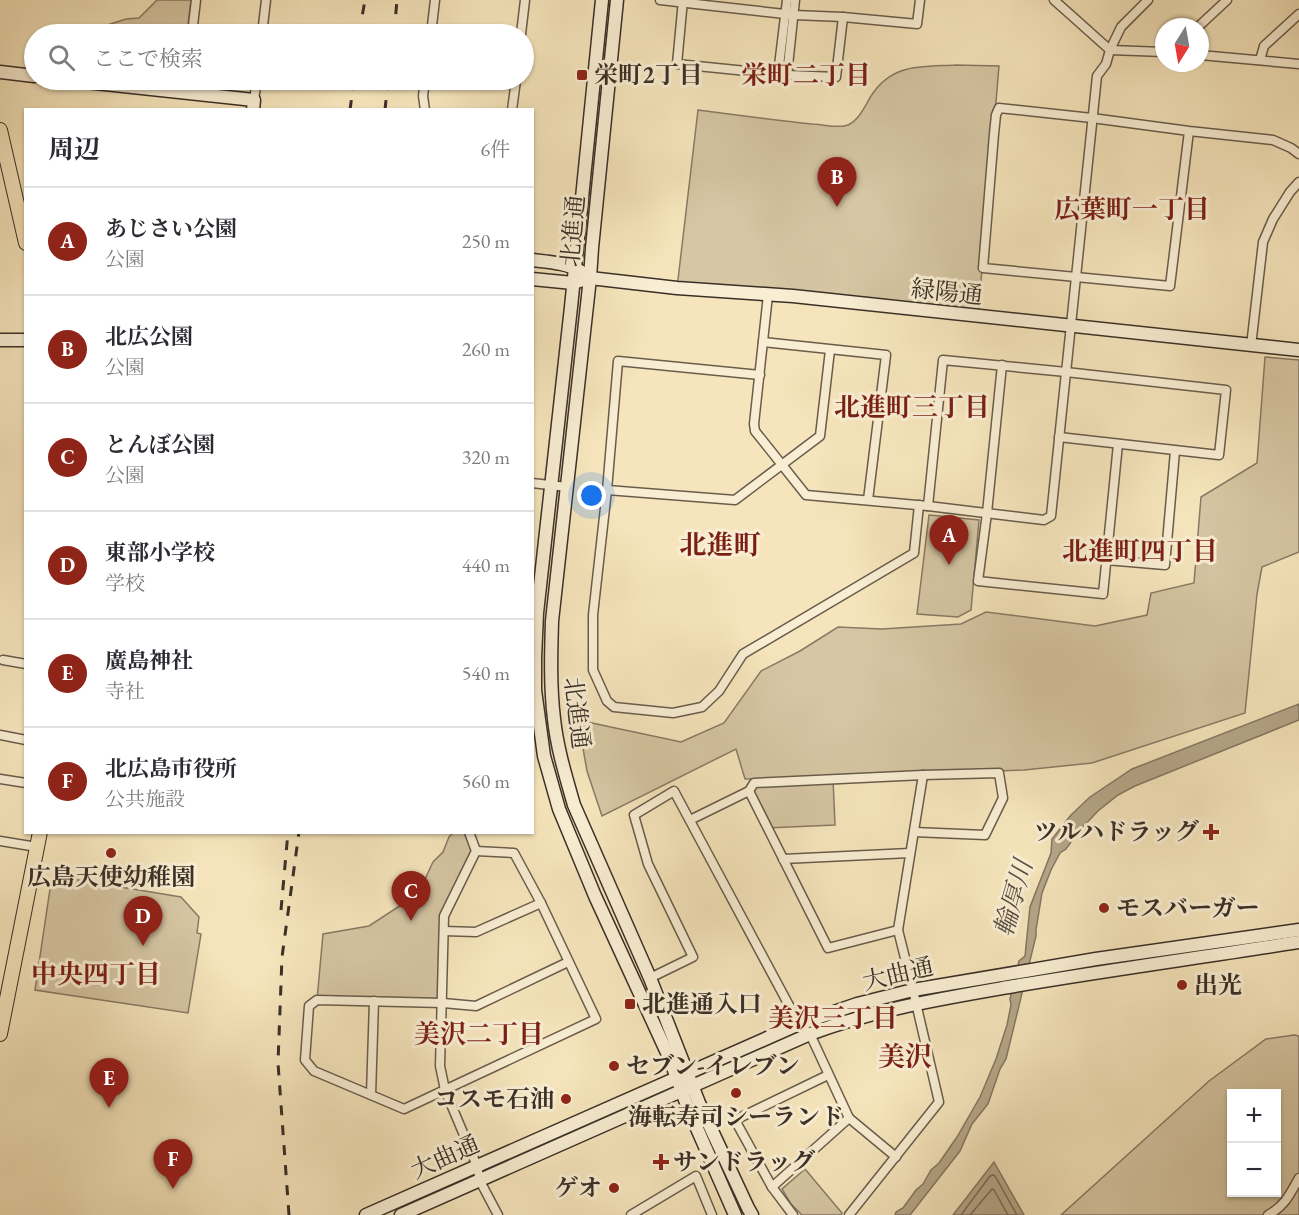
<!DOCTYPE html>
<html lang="ja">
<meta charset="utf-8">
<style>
body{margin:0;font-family:"EB Garamond","Noto Serif JP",serif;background:#f2f2f3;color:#2b2b33}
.controls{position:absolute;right:18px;bottom:18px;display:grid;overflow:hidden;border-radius:0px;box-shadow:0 2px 4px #0004}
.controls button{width:54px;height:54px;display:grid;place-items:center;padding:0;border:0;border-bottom:2px solid #e1e1e2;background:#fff;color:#2b2b33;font:30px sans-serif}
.compass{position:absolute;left:1155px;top:18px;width:54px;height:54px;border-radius:50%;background:#fff;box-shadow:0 2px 4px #0004;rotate:191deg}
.you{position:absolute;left:592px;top:496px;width:21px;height:21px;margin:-15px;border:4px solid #fff;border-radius:50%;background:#1a73e8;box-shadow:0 0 0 9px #1a73e833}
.badge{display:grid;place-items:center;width:39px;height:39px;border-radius:50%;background:#8f2418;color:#fff;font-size:20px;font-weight:700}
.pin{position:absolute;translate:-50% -50px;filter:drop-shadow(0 2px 3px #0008)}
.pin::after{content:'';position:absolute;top:32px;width:21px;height:18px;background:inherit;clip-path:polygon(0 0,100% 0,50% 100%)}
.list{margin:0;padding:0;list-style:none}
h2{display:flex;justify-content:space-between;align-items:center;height:78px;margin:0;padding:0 24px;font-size:26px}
h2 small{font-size:20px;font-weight:400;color:#7c7c81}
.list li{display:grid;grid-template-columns:39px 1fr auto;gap:18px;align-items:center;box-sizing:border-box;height:108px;padding:0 24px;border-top:2px solid #e1e1e2}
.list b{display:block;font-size:22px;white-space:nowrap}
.list p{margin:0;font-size:20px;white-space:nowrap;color:#7c7c81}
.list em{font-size:20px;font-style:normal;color:#7c7c81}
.icon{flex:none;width:33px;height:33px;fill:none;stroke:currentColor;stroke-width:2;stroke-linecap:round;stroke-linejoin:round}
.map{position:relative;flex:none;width:1299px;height:1215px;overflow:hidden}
.search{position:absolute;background:#fff;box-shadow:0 2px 4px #0004;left:24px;top:24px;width:510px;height:66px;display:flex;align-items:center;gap:15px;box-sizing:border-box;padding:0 21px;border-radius:33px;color:#7c7c81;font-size:22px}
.panel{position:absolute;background:#fff;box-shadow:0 2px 4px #0004;left:24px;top:108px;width:510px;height:726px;border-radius:0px}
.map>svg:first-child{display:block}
.green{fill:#d6c6a3;stroke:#887a65;stroke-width:1.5;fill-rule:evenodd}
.water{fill:#b6a789;stroke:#847762;stroke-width:1.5}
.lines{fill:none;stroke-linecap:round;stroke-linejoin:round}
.shore{stroke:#786b58;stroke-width:1.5}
.street-casing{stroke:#695c4c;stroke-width:11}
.secondary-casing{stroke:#3a2f27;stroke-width:15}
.primary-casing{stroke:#3a2f27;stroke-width:16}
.street{stroke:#f9eed3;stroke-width:8}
.secondary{stroke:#f9eed3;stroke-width:12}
.primary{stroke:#f6e5bc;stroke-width:14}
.rail{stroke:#3a2f27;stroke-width:3;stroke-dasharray:10 10;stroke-linecap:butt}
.poi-dot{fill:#8f2418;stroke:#f9eed3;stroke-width:2}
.labels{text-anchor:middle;stroke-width:6;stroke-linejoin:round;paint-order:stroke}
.poi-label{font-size:24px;font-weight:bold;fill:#3a2f27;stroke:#f9eed3;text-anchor:start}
.street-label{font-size:24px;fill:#3a2f27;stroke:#f9eed3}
.neighbourhood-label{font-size:26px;font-weight:bold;fill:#7a1f14;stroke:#f9eed3}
.water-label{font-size:26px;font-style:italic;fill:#594d40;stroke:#f9eed3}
.quarter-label{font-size:27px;font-weight:bold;fill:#7a1f14;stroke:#f9eed3}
</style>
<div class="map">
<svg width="1299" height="1215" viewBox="0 0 1299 1215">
<rect width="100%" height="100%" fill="#f6e5bc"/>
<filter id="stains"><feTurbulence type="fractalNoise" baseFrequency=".00333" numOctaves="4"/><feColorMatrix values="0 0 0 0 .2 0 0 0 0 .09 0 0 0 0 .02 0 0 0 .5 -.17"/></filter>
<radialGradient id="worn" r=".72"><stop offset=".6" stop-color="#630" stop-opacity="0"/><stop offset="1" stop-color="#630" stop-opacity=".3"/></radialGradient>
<!-- green -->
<g class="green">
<path d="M157,0H191L187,34H167L98,28L126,19L139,18Z"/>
<path d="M956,65L999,66L978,317L677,288L698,110C736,115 774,120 812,124C822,124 839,129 848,125C859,120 865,106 871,96C892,63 921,67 956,65Z"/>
<path d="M1265,357L1299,360V552L1262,567L1257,594L1245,713L1092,763L1024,770L745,779L736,749L602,816L587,771L578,720L681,742L724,723L761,671L800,651L838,627L882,629L961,624L986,612L1095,626L1147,615L1151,593L1194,583L1201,497L1257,463Z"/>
<path d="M929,515L979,520L971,610L958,617L917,614Z"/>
<path d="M833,779L835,825L767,828L749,791L754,783Z"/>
<path d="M453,833H465L476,851L444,916L443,1003L317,1000L323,934L369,926L418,894L433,862L443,852L449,837Z"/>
<path d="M66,878L181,897L199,917L197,933L201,934L188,1013L35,990L50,889Z"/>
<path d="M1294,1035L1299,1036V1215H1061L1209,1081L1266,1039ZM1232,1094H1276V1192H1232Z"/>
<path d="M805,1169L842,1213L841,1215H802L791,1204L782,1189Z"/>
</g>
<!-- water -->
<g class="water">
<path d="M1299,704V720L1135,786L1118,795L1098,811L1079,831L1066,849L1060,853L1051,870L1042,893L1036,930V936L1006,1059L1000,1069L988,1104L972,1124L960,1151L910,1215H895L896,1212L903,1208L916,1190L923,1184L931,1170L939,1163L957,1137L980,1097L996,1059L1007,1025L1011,1005L1010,999L1019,961L1025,956L1030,907L1051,853L1052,839L1071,815L1090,797L1132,769Z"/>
<path d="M994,1162L1024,1215H953Z"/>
</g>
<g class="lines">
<!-- shore -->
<g class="shore">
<path d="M961,1215L990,1176L993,1175L995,1176L1017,1215"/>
<path d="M970,1215L992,1189L994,1190L1008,1215"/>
</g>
<defs>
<g id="street">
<path d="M660,0L794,15L843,17L917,24L920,0"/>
<path d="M683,0L677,64L787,75L836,77L843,17"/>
<path d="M1054,0L1110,50L1164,52"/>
<path d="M1198,27L1227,0"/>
<path d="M192,34L196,0"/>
<path d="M262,34L266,0"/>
<path d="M431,34L435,0"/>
<path d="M521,34L525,0"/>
<path d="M1200,55L1299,64"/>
<path d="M1260,60L1264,46L1299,14"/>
<path d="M778,74L787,0"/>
<path d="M787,75L795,0"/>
<path d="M425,80L423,96L425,110"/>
<path d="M186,93L187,80"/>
<path d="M254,100L257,80"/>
<path d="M512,110L516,80"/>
<path d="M1189,131L1170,286L983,268L994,134L996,115L999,108L1092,118L1189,131L1273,140L1291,148L1299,154"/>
<path d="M768,295L754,424L755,431L806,495L928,506L1044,520L1051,516L1097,76L1106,64L1110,50L1121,27L1148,0"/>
<path d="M763,342L886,355L868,500"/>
<path d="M1251,346L1263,242L1273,219L1290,192L1299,182"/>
<path d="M1002,365L987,513L978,581L1103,594L1118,444"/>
<path d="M760,375L618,361L607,490L593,615V670L607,701L614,707L673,713L702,707L719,691L743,654L914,553L919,505"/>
<path d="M532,483L567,487"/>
<path d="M607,490L735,500L820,436L830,350"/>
<path d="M928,506L943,360L1066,372L1226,390L1219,455L1059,437"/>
<path d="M1106,560L1165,565L1175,451"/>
<path d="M3,660L26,664"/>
<path d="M0,735L26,740"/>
<path d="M0,779L26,783"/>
<path d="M749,791L828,948L898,930L923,775"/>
<path d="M690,820L749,791L754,783L923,775L999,773L1003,798L985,835L914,832"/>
<path d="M469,832L476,851L444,916L440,1066L445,1090L477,1166L480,1181L498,1215"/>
<path d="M0,841L37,847"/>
<path d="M476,851L514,853L541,903L596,1019L404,1109L314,1071L305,1060L309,1006L317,1000L443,1003L476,1006L568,962"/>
<path d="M783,859L910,853"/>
<path d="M444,931L476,932L541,903"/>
<path d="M650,978L693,957L648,864L634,815L674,791L799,1024L810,1034L849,1118L896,1157"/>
<path d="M371,1095L374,1001"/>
<path d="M772,1187L849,1118"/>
<path d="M631,1215L696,1176L712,1215"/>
<path d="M793,1215L772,1187L735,1120L828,1075"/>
<path d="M849,1215L939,1102L913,990L898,930"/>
<path d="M1268,1215C1285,1206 1290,1194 1299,1178"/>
</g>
<g id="secondary">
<path d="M602,0L571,307L537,613L535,658V690L544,756L559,809L595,896L669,1057L688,1108L735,1215"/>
<path d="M617,0L592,248L590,278L552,621C551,653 550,686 554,719C557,748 566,777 574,805L650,978L699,1103L748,1208L752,1215"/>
<path d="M0,72L34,76"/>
<path d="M67,80L254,100L253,110"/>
<path d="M532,260C549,262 568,263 582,272"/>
<path d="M532,279L573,283L590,278L677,288L793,296L1299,350"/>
<path d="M0,340H26"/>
<path d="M366,1215L799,1024L857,1004L913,990L1096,959L1299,930"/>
<path d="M401,1215L810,1034C876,1009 945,998 1014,986C1109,970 1204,957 1299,942"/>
</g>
<g id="primary">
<path d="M0,130L26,243"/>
<path d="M0,1034L40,832"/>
</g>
</defs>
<!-- street casing -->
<use href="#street" class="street-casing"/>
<!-- secondary casing -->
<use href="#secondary" class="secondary-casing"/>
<!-- primary casing -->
<use href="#primary" class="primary-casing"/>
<!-- street -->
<use href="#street" class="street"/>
<!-- secondary -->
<use href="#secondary" class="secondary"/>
<!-- primary -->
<use href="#primary" class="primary"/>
<!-- rail -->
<g class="rail">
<path d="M359,34L365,0"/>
<path d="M394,34L397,0"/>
<path d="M350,110L354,80"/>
<path d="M385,110L388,80"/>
<path d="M281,910L288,832"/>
<path d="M289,1215L278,1063L282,957L299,832"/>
</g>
</g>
<!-- markers -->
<g class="poi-dot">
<rect x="576" y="69" width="12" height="12" rx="3"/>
<path d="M1208 823h6v6h6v6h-6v6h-6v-6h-6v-6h6z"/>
<circle cx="111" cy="853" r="6"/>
<circle cx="1104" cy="908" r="6"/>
<circle cx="1182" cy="985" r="6"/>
<rect x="624" y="998" width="12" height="12" rx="3"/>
<circle cx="614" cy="1066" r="6"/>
<circle cx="736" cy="1093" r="6"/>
<circle cx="566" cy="1099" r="6"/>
<path d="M658 1153h6v6h6v6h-6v6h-6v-6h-6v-6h6z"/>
<circle cx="614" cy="1188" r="6"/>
</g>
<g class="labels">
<!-- poi labels -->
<g class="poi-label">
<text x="594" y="83">栄町2丁目</text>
<text x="1199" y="840" text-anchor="end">ツルハドラッグ</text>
<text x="111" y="885" text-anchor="middle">広島天使幼稚園</text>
<text x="1116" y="916">モスバーガー</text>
<text x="1194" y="993">出光</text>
<text x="642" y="1012">北進通入口</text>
<text x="626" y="1074">セブン-イレブン</text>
<text x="554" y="1107" text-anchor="end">コスモ石油</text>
<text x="736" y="1125" text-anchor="middle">海転寿司シーランド</text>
<text x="673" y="1170">サンドラッグ</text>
<text x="602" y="1196" text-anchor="end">ゲオ</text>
</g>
<!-- street labels -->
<g class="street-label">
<text transform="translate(573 231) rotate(-85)" y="8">北進通</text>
<text transform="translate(947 292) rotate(6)" y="8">緑陽通</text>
<text transform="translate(577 713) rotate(83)" y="8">北進通</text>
<text transform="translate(898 974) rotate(-13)" y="8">大曲通</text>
<text transform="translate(445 1157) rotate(-24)" y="8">大曲通</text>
</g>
<!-- neighbourhood labels -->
<g class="neighbourhood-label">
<text x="806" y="84">栄町二丁目</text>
<text x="1132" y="218">広葉町一丁目</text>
<text x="912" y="416">北進町三丁目</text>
<text x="1140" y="560">北進町四丁目</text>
<text x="96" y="983">中央四丁目</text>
<text x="833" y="1027">美沢三丁目</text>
<text x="479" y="1043">美沢二丁目</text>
</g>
<!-- water labels -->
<g class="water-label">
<text transform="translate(1013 898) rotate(-74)" y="9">輪厚川</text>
</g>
<!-- quarter labels -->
<g class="quarter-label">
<text x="720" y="554">北進町</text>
<text x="905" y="1066">美沢</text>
</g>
</g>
<rect width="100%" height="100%" filter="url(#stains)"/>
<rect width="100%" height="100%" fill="url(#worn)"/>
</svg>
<div class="controls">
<button>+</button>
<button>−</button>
</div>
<svg class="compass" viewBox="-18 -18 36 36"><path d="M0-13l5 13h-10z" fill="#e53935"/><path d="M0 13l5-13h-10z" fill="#7c7c81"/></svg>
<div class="you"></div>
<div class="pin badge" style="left:949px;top:565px">A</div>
<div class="pin badge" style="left:837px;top:207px">B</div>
<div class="pin badge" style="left:411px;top:921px">C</div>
<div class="pin badge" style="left:143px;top:946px">D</div>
<div class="pin badge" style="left:109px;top:1108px">E</div>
<div class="pin badge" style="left:173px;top:1189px">F</div>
<div class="search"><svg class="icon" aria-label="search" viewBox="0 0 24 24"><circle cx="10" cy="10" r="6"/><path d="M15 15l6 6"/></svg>ここで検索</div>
<section class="panel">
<h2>周辺<small>6件</small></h2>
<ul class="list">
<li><span class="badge">A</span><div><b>あじさい公園</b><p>公園</p></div><em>250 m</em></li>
<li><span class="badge">B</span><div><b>北広公園</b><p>公園</p></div><em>260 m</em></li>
<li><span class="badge">C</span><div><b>とんぼ公園</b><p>公園</p></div><em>320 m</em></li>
<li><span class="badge">D</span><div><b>東部小学校</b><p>学校</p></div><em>440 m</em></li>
<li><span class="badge">E</span><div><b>廣島神社</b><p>寺社</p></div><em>540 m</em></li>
<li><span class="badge">F</span><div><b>北広島市役所</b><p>公共施設</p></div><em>560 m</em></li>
</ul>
</section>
</div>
